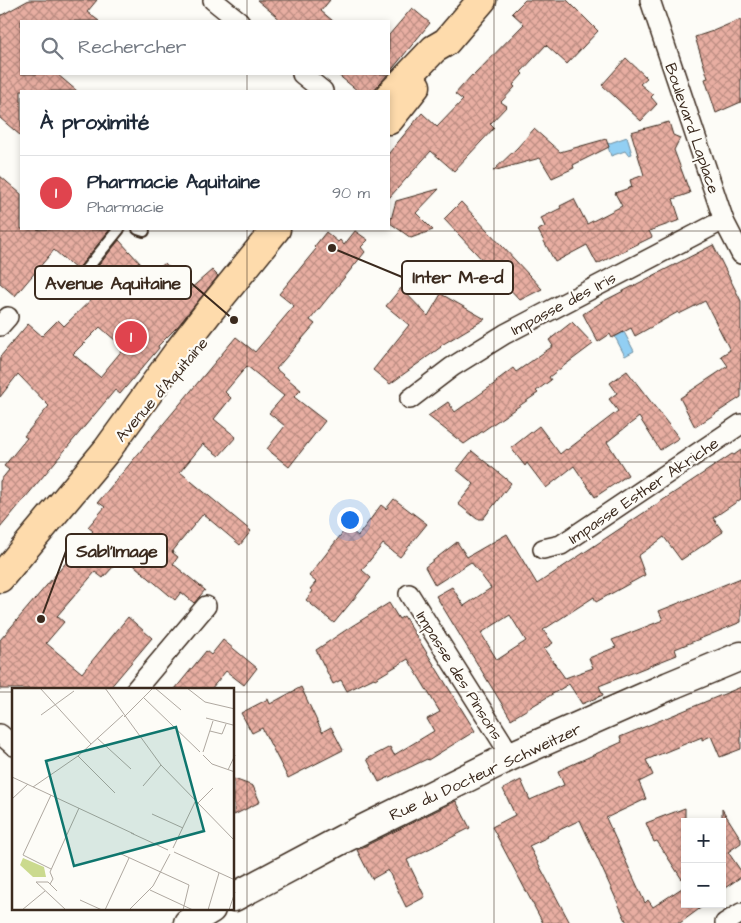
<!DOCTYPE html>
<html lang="fr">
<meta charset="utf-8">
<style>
body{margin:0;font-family:"Architects Daughter",sans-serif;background:#f6f6f7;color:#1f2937}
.controls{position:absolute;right:15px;bottom:15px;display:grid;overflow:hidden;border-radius:0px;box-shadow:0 2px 8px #0003}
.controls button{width:45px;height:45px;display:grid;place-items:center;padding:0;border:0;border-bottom:1px solid #e0e1e3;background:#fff;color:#1f2937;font:25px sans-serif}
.you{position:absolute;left:349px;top:519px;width:18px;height:18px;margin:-12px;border:4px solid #fff;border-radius:50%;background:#1a73e8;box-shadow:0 0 0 8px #1a73e833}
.badge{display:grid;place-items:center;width:32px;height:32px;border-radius:50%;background:#0f766e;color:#fff;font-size:16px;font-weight:700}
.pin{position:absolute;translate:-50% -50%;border:2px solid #fff;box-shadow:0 1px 5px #0006}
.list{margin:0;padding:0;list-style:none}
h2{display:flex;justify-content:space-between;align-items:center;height:65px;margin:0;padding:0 20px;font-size:21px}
h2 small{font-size:16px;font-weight:400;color:#747a83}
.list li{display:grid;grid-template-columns:32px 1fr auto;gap:15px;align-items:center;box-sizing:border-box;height:75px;padding:0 20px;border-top:1px solid #e0e1e3}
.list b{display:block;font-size:19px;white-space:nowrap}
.list p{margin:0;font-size:16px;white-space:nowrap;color:#747a83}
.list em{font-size:16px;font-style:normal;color:#747a83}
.icon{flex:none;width:28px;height:28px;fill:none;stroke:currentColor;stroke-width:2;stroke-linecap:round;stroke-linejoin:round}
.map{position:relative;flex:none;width:741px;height:923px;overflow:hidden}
.search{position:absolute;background:#fff;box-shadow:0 2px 8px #0003;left:20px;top:20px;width:370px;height:55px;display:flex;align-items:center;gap:12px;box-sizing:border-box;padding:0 18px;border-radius:0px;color:#747a83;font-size:19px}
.panel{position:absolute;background:#fff;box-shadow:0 2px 8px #0003;left:20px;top:90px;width:370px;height:140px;border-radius:0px}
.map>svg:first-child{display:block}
.water{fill:#92cff3;stroke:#6f8d9e}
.building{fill:url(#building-cross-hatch);stroke:#3b2a1e;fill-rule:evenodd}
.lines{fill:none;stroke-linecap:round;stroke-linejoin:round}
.lane-casing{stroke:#3b2a1e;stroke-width:14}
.street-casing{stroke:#3b2a1e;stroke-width:22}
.secondary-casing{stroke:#3b2a1e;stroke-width:31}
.primary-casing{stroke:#3b2a1e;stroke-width:31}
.lane{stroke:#fdfcf7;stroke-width:10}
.street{stroke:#fdfcf7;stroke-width:19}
.secondary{stroke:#fdfcf7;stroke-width:28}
.primary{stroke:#fedbac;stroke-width:28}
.grid{fill:none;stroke:#3b2a1e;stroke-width:1;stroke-opacity:0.55}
.labels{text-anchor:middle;stroke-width:4.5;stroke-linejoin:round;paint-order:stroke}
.street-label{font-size:16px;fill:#3b2a1e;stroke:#fdfcf7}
.inset-road{fill:none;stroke:#afa8a0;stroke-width:1}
.view{fill:#0f766e;fill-opacity:0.15;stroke:#0f766e;stroke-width:2.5}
.inset-edge{fill:none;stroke:#3b2a1e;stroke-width:2.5}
.leader{fill:none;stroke:#3b2a1e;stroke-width:2}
.callout-dot{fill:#3b2a1e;stroke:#fdfcf7;stroke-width:2}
.callout{fill:#fdfcf7;stroke:#3b2a1e;stroke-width:2}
.callout-label{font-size:18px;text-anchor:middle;font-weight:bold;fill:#3b2a1e}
</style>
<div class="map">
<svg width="741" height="923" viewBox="0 0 741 923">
<defs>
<pattern id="building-cross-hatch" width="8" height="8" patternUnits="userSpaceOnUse" patternTransform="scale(1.25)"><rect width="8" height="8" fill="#e8aea2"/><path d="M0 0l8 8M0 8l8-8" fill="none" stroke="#bd8e83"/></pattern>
</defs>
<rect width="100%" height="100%" fill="#fdfcf7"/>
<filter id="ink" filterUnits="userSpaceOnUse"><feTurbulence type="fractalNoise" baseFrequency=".02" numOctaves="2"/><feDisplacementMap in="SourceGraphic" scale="10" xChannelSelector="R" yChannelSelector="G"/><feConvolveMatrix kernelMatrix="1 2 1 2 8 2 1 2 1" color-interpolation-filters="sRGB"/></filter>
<g filter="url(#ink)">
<!-- water -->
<g class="water">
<path d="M627,137L632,154L628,155L625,151L611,156L607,144Z"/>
<path d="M624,332L634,351L625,356L615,337Z"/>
</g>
<!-- building -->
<g class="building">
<path d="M29,0H97L87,12L99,21H21V74H57L77,91H21V136L0,118V16Z"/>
<path d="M257,0H330L321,11L333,21H282Z"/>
<path d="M525,0H567L598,31L567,64L546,45L521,72L523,74L513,85L515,87L501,102L507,106L490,124L494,128L454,171L431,151L389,198V153L422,113L437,127L463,100L455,94L472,75L473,76L524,24L512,13Z"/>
<path d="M412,8L430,23L389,73V35Z"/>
<path d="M741,19V102L716,113L705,79L708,78L695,37L713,31Z"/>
<path d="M626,58L647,78L640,84L653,95L651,97L657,104L641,121L602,85Z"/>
<path d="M337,74H388L373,91H358Z"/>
<path d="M669,122L673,135L680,138L674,150L690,193L673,199L680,220L649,231L652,237L597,264L587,245L555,262L538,230L545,227L541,218L561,208L560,206L574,199L587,224L622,206L615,193L632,187L630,180L644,175L631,132Z"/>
<path d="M534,129L560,152L606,139L609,147L573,165L574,168L552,178L540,158L493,171L517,148Z"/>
<path d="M0,176L21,194V229L110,230L77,270L54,250L15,296L0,283Z"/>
<path d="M439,189L416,213L433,230L411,238L390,223L396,201Z"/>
<path d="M461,202L529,275L542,289L520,300L444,219Z"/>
<path d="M355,231L368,240L361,247L365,252L310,320L315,324L276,369L301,390L294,397L325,421L289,467L267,449L285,426L269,413L284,396L247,366L225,392L231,398L214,419L236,437L219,456L203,444L180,472L251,531L240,545L203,514L172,552L178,557L173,564L205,590L194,603L181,592L175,600L123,556L103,578L95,572L57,616L64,622L46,643L82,673L128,617L152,638L109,689H0V640L93,531L88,527L105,507L98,502L236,337L255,352L294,306L279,294L316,249L314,247L326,232L338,242L340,240L344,245Z"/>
<path d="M119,240L151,275L165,263L189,290L212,270L218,276L178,326L158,346L159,348L120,394L115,390L0,528V481L9,470L4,466L27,438L24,436L49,406L18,374L0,397V357L28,324L42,336L58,320L64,326L101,290L88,279ZM100,327L124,348L100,377L73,354Z"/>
<path d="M713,245L741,301V397L695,427L680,398L728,366L721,356L730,350L705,301L679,314L678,312L635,336L631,328L612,338L610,334L598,342L583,314L602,302Z"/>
<path d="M401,288L428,316L441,294L485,319L440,346L441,347L390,384L373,370L409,325L386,306Z"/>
<path d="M572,322L593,344L549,377L551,380L536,391L538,393L464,444L428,416L448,402L455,412L497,382L496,381L513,368L516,372L553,346L549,340Z"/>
<path d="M627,371L679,438L660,450L639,417L607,442L628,475L595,497L574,466L546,488L527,463L525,466L511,448L539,426L560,454L566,449L567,450L618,411L609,399L617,393L610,383Z"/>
<path d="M741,450V499L713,518L723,532L681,560L664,537L638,556L645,575L596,602L594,597L543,630L553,643L544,649L565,678L593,668L589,658L616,647L612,640L663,620L659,611L741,578V622L675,649L677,655L599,686L603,695L582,704L569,684L511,719L436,596L452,587L464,606L491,588L471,562L435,585L425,567L457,542L467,557L507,534L537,584L732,454L734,455ZM510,615L526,641L497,660L481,633Z"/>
<path d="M472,451L511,483L483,519H477L458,504L474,484L457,470Z"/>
<path d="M394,499L427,524L400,557L383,544L362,570L371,578L334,623L306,600L313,591L310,589L316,582L309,576L347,527L358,536L381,505L386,509Z"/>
<path d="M389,603L399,619L404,616L475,731L428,760L427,759L379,782L367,759L390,747L394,755L434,731L427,719L440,712L408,659L375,679L374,678L347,691L341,680L333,684L316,650L352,626Z"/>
<path d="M223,640L257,668L244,685L226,671L211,689H175L206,651L211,655Z"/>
<path d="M301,687L322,732L331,727L343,750L288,778L262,728L252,733L241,713L268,699L270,704Z"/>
<path d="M741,687V749L720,757L711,736L702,740V737L646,760L653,775L639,782L646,799L606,818L645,903L648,900L653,907L685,886V904H706L680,923H627L580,820L547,836L548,837L529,846L570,923H543L492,827L515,815L503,789L521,780L530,800L564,785L558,771L622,742L620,737Z"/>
<path d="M234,779L253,786L260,802L234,815Z"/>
<path d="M456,801L470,828L407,860L425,897L406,907L388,870L372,879L357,850Z"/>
<path d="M685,808V884L657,841L654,842L646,823Z"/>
<path d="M722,809L741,839V843L728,852L741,871V877L722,890Z"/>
</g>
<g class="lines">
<defs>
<g id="lane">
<path d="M138,229L144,231"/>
<path d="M47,282H76L119,229"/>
</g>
<g id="street">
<path d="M213,0L239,21"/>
<path d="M650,0L724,221L741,254"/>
<path d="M302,74L323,91"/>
<path d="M0,326L8,317"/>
<path d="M410,399L452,367L505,334L714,225L724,221"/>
<path d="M543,549L561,545L741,424"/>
<path d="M409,594L511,756"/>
<path d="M136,689L206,606"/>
<path d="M0,734L14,746"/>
<path d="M725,923L741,913"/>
</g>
<g id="secondary">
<path d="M234,897L343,839L511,756L669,686L741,656"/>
<path d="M188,923L211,909"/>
</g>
<g id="primary">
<path d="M389,96L434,49L446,42L482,0"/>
<path d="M389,120L416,86"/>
<path d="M0,578L107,450L180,349L211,309L276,229"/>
</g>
</defs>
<!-- lane casing -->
<use href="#lane" class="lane-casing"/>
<!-- street casing -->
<use href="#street" class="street-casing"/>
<!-- secondary casing -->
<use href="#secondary" class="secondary-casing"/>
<!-- primary casing -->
<use href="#primary" class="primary-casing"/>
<!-- lane -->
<use href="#lane" class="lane"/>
<!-- street -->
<use href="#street" class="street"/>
<!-- secondary -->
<use href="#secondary" class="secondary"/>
<!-- primary -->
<use href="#primary" class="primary"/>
</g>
</g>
<!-- grid -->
<path class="grid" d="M247,0V21M494,0V923M247,74V91M247,229V923M0,231H741M0,462H741M0,692H14M234,692H741"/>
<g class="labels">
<!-- street labels -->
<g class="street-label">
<text transform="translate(693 128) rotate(71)" y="6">Boulevard Laplace</text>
<text transform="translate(563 303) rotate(-28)" y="6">Impasse des Iris</text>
<text transform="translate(161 389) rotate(-49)" y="6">Avenue d'Aquitaine</text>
<text transform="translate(643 490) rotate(-34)" y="6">Impasse Esther Akriche</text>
<text transform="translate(460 675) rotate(58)" y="6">Impasse des Pinsons</text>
<text transform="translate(485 771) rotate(-25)" y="6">Rue du Docteur Schweitzer</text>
</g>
</g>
<!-- overview -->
<g transform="translate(12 688)">
<rect width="222" height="222" fill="#fdfcf7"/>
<path d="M11,170L32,179L34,189H21L8,177Z" fill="#cbda8e"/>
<path class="inset-road" d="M28,0L79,56M93,0L149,77L223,153M143,0L169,22M175,0L193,14L223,21M132,10L188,64M29,27L62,3M112,29L141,0M194,30L221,37M198,43L210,46L214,36M85,50L119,81M191,64L201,33M191,67L200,76L223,84M66,68L103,105M216,82L223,67M0,89L122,146M131,98L149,77M21,99L66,68L111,27M39,107L11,167L39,181M0,111L16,96M185,116L201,100M140,126L171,140M119,145L156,162M161,160L183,114M162,164L223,192M107,165L177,197L171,222M24,194L54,222M24,194H36L45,203M38,196L41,191L38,184L67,120M138,202L181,222M68,212L90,222M10,222L33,203M93,222L117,170M117,222L141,198L158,166M196,222L207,185M217,222L223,204"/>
<path class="view" d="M164,39L192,143L62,178L34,73Z"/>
<rect width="222" height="222" class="inset-edge"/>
</g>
<!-- callouts -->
<path class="leader" d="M332 248L402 277M234 320L191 283M41 619L66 551"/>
<g class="callout-dot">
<circle cx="332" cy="248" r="5"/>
<circle cx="234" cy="320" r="5"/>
<circle cx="41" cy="619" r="5"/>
</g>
<g class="callout">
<rect x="402" y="261" width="111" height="33" rx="5"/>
<rect x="35" y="266" width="156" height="33" rx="5"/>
<rect x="66" y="534" width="101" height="33" rx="5"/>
</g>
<g class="callout-label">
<text x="458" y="283">Inter M-e-d</text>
<text x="113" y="289">Avenue Aquitaine</text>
<text x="117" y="557">Sabl'Image</text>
</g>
</svg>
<div class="controls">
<button>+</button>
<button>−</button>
</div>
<div class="you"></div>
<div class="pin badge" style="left:131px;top:337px;background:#e0444e">1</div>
<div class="search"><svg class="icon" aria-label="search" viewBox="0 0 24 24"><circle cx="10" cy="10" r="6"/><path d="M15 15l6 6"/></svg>Rechercher</div>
<section class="panel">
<h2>À proximité<small></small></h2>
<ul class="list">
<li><span class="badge" style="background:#e0444e">1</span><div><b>Pharmacie Aquitaine</b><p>Pharmacie</p></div><em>90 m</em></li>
</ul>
</section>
</div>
